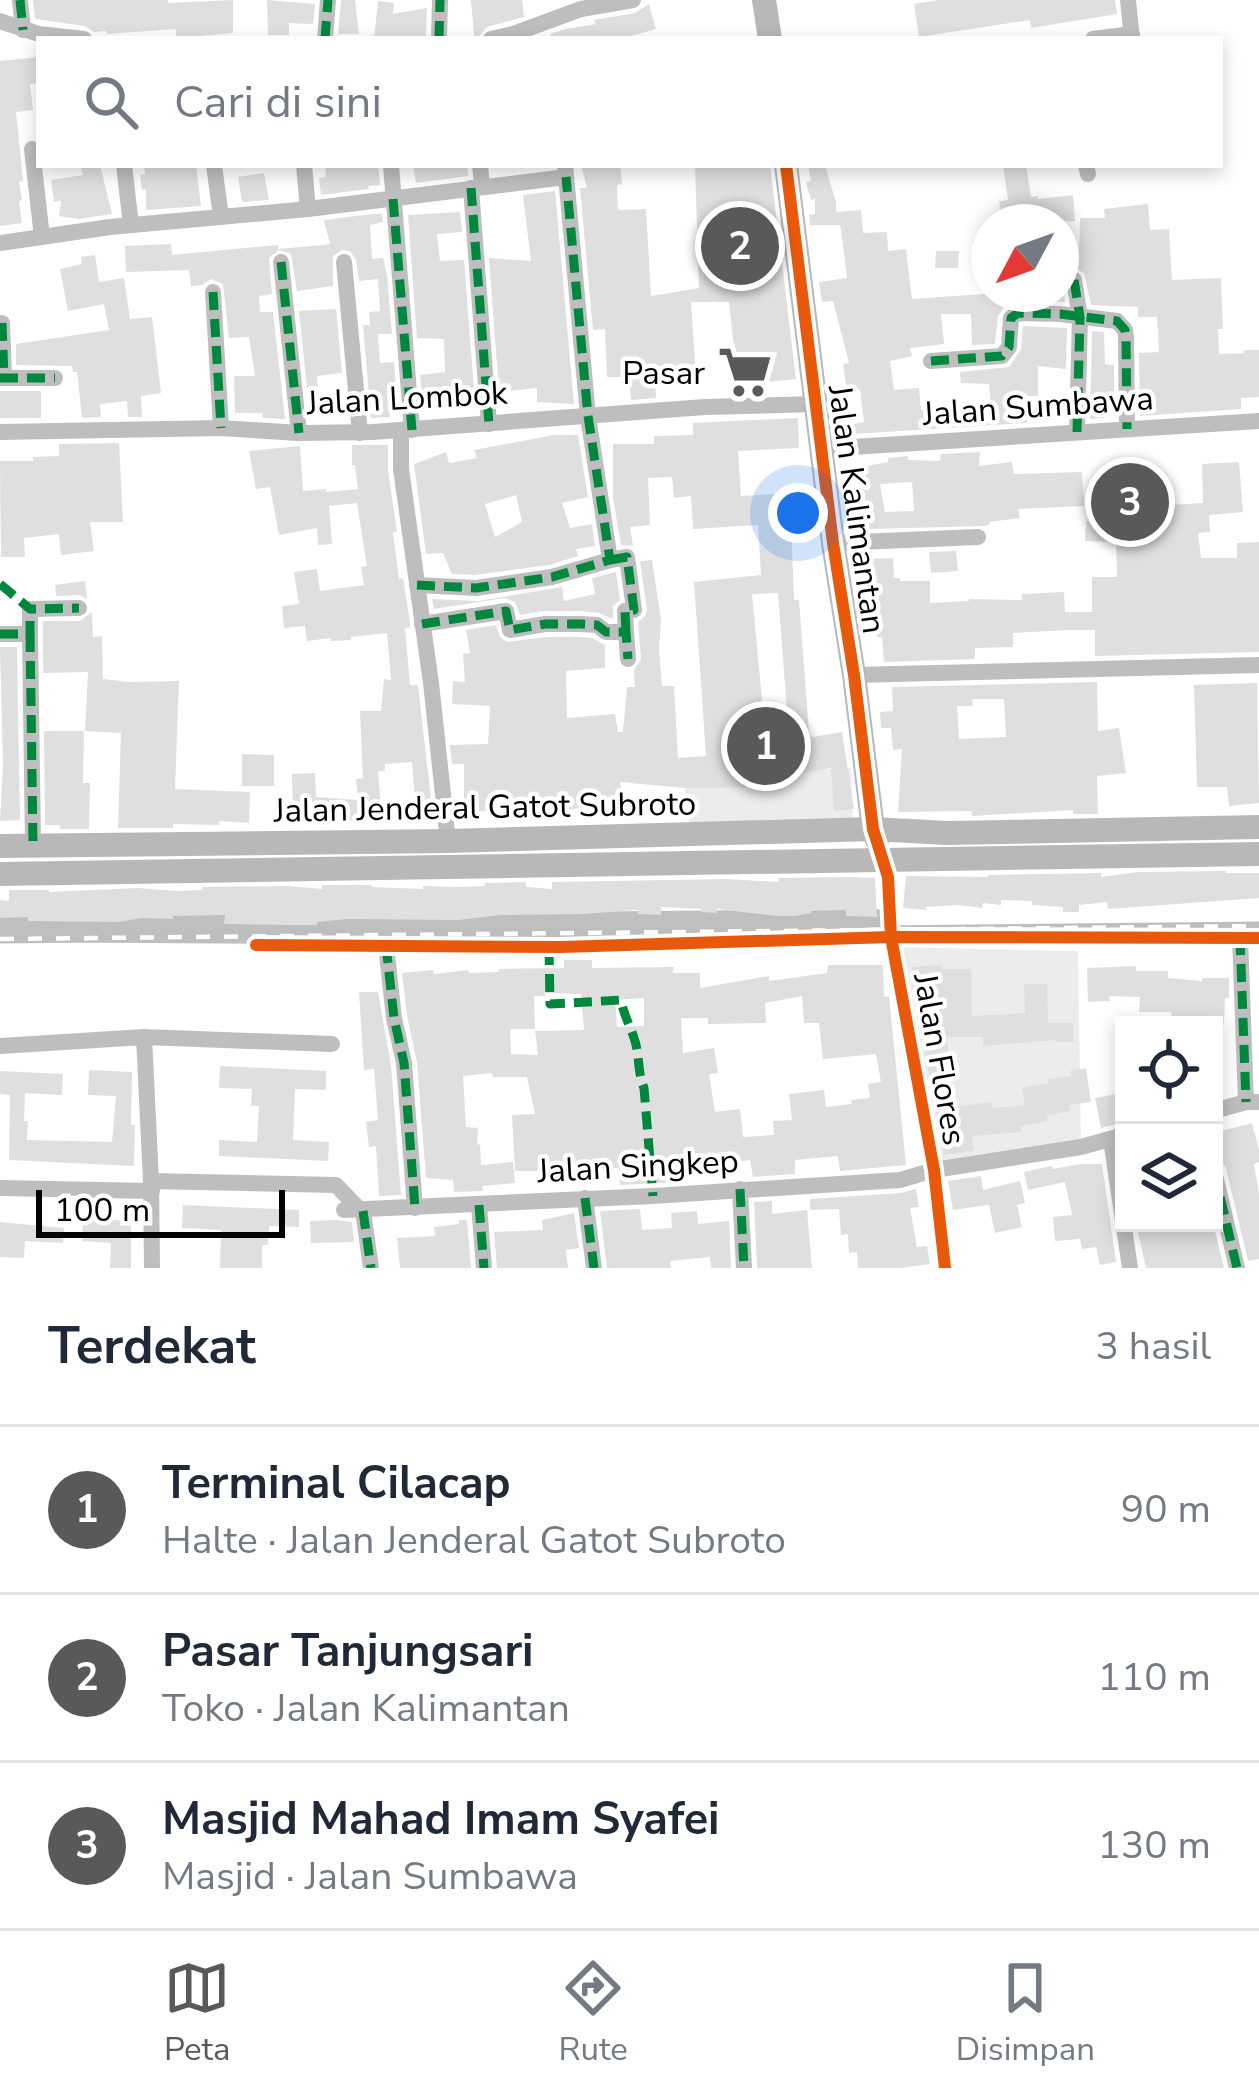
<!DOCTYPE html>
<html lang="id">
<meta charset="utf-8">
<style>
body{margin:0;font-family:"Nunito Sans",sans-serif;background:#f2f2f3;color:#1f2937}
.controls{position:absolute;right:36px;bottom:36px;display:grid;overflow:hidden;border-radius:0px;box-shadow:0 6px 18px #0003}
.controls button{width:108px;height:108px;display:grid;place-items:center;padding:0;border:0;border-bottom:3px solid #e0e1e3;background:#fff;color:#1f2937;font:60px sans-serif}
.compass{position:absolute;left:971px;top:204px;width:108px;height:108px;border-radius:50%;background:#fff;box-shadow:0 6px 18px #0003;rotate:229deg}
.scale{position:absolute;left:36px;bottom:30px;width:249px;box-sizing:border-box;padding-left:12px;border:6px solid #000;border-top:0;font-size:33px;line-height:42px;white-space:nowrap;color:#000;-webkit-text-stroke:9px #fff;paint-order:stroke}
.you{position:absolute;left:798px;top:513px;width:42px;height:42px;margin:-30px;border:9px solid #fff;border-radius:50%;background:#1a73e8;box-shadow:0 0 0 18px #1a73e833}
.badge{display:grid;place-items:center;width:78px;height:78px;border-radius:50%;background:#595959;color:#fff;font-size:39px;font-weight:700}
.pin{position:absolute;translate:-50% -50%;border:6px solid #fff;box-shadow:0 3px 12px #0006}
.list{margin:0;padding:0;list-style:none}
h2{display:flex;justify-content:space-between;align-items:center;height:156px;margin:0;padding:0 48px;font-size:51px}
h2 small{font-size:39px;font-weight:400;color:#747a83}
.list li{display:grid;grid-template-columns:78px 1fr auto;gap:36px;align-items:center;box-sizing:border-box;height:168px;padding:0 48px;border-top:3px solid #e0e1e3}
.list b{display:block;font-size:45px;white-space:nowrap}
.list p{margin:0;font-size:39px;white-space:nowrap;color:#747a83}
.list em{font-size:39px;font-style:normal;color:#747a83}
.icon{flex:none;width:66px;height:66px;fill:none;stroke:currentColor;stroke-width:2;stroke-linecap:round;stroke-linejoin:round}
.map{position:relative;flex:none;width:1259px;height:1268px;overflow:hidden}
.search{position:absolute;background:#fff;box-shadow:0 6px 18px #0003;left:36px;right:36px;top:36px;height:132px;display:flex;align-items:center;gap:30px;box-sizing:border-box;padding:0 42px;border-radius:0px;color:#747a83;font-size:45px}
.sheet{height:660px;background:#fff}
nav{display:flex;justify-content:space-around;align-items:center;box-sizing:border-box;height:168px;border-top:3px solid #e0e1e3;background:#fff;font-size:33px;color:#747a83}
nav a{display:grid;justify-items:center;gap:6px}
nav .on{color:#595959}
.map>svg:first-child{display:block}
.green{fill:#ececec}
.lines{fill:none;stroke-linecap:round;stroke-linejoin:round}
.river{stroke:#bfbfbf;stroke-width:30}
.building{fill:#dfdfdf;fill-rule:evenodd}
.street{stroke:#bebebe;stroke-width:16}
.secondary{stroke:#b8b8b8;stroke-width:24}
.rail-casing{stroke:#bebebe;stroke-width:9}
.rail{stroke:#fff;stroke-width:4.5;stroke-dasharray:14;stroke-linecap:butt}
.quiet{stroke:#00873e;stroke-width:9;stroke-dasharray:18 9;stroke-linecap:butt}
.cycleway-casing{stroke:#fff;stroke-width:20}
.cycleway{stroke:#e8590c;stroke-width:12}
.labels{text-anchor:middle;stroke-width:9;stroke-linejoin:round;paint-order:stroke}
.poi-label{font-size:33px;fill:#000;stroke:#fff;text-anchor:end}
.street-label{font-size:33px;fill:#000;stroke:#fff}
</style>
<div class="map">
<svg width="1259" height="1268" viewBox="0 0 1259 1268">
<rect width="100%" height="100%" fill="#fff"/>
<!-- green -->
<g class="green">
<path d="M851,768L853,825L690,830L683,776Z"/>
<path d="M892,947L1078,951L1081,1147L934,1170Z"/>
</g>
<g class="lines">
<!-- river -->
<path class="river" d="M0,927L292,929L875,924"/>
</g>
<!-- building -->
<g class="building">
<path d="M33,0H168V3L233,0V33L176,38V29L107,34L106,31L94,32L85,26L35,19Z"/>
<path d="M267,0L315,4L313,24L289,23V35H268Z"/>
<path d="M341,0H355L359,34H338Z"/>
<path d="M471,0H522L524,17L487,27L479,36H474Z"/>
<path d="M939,0H1115L1117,14L1031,28L1030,20L919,37L914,4Z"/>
<path d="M378,1L394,3L393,14L427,8L426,36L374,39Z"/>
<path d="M649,4L656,29L620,39H551L550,34L565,29L596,24L594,20L635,13Z"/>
<path d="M39,57V83L30,84L33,110L16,112L23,181L19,182L22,200L19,201L22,223L0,226V61Z"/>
<path d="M80,165H100L112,214L79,219L59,216L61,201L54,202L51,180L83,175Z"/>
<path d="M144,165H196L201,206L146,210V189L142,190L140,175L145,174Z"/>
<path d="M325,165H378L380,185L368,186L369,189L321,195L319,178L326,177Z"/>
<path d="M413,165H467L468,176L416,183Z"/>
<path d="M581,165H620L622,184L617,185L618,210L646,209L651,296L699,288L695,165H770L796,379L738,385L729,302H691L696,377L655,380L656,398L631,400L629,377H607L605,329L593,330L580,188H587Z"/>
<path d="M808,165H825L836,202V212L861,210L863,233L887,232L888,251L906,249L912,299L984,294L983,288L989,290V294H1061V250L1079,249L1080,218H1105L1104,209L1148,204L1150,230L1169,229L1172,280L1221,278L1223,329H1218L1219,354L1245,353L1244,350H1259V397L1241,398V409L1140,416L1139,353L1159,352L1157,317H1138V307L1091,305L1084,273L1073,267L1067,269L1062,277L1065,302L1018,300L1003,308L998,316L995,344L972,345L971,314H941L944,344L910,348L912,356L890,361L894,390L919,388L921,410L949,412L948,408L965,406V410L991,409L989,384L961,383L960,372L1009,367L1021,349L1023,326L1067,328L1066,369L1038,366V396H1024L1027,423L853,434L851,425L864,422L860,389L847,391L843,364L849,363L833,301L822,302L819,282L847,278L841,230L840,225H810L809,215L815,214V199L811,200L806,182L811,181Z"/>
<path d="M1003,165H1026L1031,197L1038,196V199L1073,195L1075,221L1026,222L1025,219L1003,222L999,201L1008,200Z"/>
<path d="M264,173L269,200L242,202L238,177Z"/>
<path d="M555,191L574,404L537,402V388L499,392L489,258L531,261L523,195Z"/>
<path d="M460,212L462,232L437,234L440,261L464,260L474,390L469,389V398L456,399L457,404L423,407L420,375L445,372L444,339L417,338L408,215Z"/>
<path d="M372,214H382L383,222L370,225L372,259L383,258L387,275L392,334H378L380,363L394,362L397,403L390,404V417L371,418L363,325H370L369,312L380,311L378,279L359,281L356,260L350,251L342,250L333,256V286L297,291L291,254L279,250L269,258L272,294L259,296L260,312H273L285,419L263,418L262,413H235L234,376H255L249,337L229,338L223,284L211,279L202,285L191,286L189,270L126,272L125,246L171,244L172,255L278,245V249L323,245L330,244L324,220Z"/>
<path d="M936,251H959L958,268H935Z"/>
<path d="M95,255L99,282L124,278L130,319L152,317L161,393L141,396L142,417H128L127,401L100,404L101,417L82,418L77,372H73L72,366L16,365V344L109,330L104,304L68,311L60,269L82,264L81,257Z"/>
<path d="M336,309L342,373L317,376L318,397L308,398L299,311Z"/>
<path d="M1092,331L1104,332L1105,364L1114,365V397H1105L1104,418L1090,419Z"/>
<rect x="0" y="391" width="41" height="27"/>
<path d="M798,418L799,448L738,451L741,496L808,492L810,522L791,523L794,600H799L809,732L812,737L842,732L854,809L834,811L831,768L770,778V787L685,788L620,782L623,800L568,810L487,813V811H464V764H452L450,745L488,744L490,706L452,704L453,681L465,682L463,654L470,653L466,630L496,625L500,637L507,642L546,637H580L592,638L605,645V668L566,671L567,718L615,714L618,732H623L627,687H635L634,670L641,659L638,622L645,616L647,610L640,561L652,560L661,620L659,649L662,686H674L678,758L706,756L694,582L761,575L758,525L693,529L691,496L674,498L672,477L648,478L650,525L630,527L633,546L621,545L613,498V444H654V436L693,435V423ZM778,593L789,737L766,739L765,733L753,720L763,710L752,594Z"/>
<path d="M554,435H578L588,497L562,503L570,528L592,524L595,546L576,549L578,556L549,565L475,575L452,574L443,553L426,554L414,464L446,452L449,463L477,458L474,450ZM516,495L522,522L495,537L485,504Z"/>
<path d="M119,443L123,522H90L94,551L61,555L59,534L24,538L25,557H1L0,461H33V457L59,456V444Z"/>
<path d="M352,445H388V470L397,532H393L399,579L403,578L410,622V627L405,628L410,685H418L433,816L416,817L412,762L385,764V771H378L382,820L293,822L292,774L315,773L316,797L358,800L356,779L363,778L360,711H381L384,679L391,680L387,633L351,637V640L331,641V638L307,641L305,626L284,628L282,606L299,604L294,572L317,569L320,591L364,585L361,567L367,566L357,503L329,506L332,544L318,545L317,528L279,535L270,487L256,489L249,451L300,446L303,491L326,489V492L358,489L355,465H352Z"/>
<path d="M980,452L979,466L1012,462L1014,474L1082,472L1084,506L1018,509L1020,518L989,522V525L984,526L869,529L868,500L863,501L856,468L888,462V458L908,456V460L940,461L941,454ZM912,482L914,511L885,512L880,484Z"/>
<path d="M1142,461L1153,506L1203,503L1202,464L1239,462L1243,512L1209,515L1210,532L1198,533L1201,558H1237V543L1259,542V652L1095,656V630H1069L1013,633V647L975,648V659L884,662L882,637H877L875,622V598H870L867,559L893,558L894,578H900V581H930V603L969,601V599L1022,600V594L1064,592L1065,612H1092V577H1117L1116,542L1085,541L1086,521L1114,522L1102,470Z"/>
<path d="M956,551L958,571L931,573L929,552Z"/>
<path d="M616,572L620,600L613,606V619L599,613L580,611H543L520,615L515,602L505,598L434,609L432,599L478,601L562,587L564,601L595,594L592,578Z"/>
<path d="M85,581L87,599L79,595L56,596L55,585Z"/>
<path d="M92,612L93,637L102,636L103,679L130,682L179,681L175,789L250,792L249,823L219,821V825L173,824V828H118L121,733L85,731L88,672L43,673V621H80Z"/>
<path d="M0,647H17L20,820L0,821L3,765Z"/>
<path d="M1097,682L1098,731L1119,728L1126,773L1097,776L1098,814H1073V810L972,816V811L898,812L902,749L893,750L891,728H881L880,712L893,711L892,687ZM972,699H1004L1006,737L959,739L957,706H973Z"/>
<path d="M1257,683L1259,803L1229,806L1227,787H1197L1194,685Z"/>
<path d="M44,731H84L83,783H90L89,829H60V825H45Z"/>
<path d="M242,754L274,755V786H242Z"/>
<path d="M1226,871V873H1259V898L1108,909L1107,902L1079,905V912H1063V907L1032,905V901L1001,900V905L983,903L982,908L958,905L926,907V910L903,908L906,876L988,877V875L1101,873V877L1137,872Z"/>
<path d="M851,877L875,878L877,917L846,916V910L811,911V913L795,916H778L717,909V913L701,912V909L661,907V915L638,914V910L583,914L501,915L458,920L347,919L317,922V925H287L224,924L225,915L173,916V919L141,918L119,922L28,921V917L0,918V900L9,901V890H49V892L138,888L177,891L202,890V887L288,886L322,889V885H372V887L423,889V886L458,887L485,886V883L526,882V887L552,889V882L727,879L779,882V878Z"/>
<path d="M564,960H592V968L674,967L673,973H700V988L769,976V981L827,973L828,965H883L884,997L889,996L906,1165L840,1171L838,1156L795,1160V1174L753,1177L750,1160L711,1165L712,1173L676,1177L677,1182L620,1185L619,1168H591V1164L559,1165V1171H515L512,1115L535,1114L527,1077H493L492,1073L463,1076L466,1127L478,1128L477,1145L480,1144L481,1165L513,1162L515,1183L482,1186L483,1191L454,1192L453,1180L426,1178L417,1062L407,1016L402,973L433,970L434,974L468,970L469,973L499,972V969L564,968ZM545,993L581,994L584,1030L535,1031L538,1055L511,1054L510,1029H535L534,996H545ZM802,996L804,1023H819L823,1059L876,1054L881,1082L868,1084L870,1098L851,1100L852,1104L826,1107L824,1090L789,1094L792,1120L773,1121L774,1135L743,1137L740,1109L715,1112L709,1074L718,1073L714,1048L683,1053L681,1018H708V1024L766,1023L765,1003ZM644,998V1026L617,1027L615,1000Z"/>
<path d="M941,965V969H971L972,1016L1025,1013L1024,984H1047L1048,1023H1073L1074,1042H1055V1040L983,1046V1037H947L952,1107L992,1102L993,1108L1025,1105L1022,1088L1049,1083L1048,1079L1071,1076L1070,1071L1086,1068L1091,1102L1069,1105L1070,1111L1047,1115L1048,1121L1021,1126V1132L972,1136L974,1151L944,1155L913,988L912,967Z"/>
<path d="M1136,966V971H1168V978L1202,981V978H1229V998H1225L1224,1025H1173L1171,1012H1139L1140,997L1109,996L1110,1001L1088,1002L1087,968Z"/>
<path d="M359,992H378L391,1065L401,1195L379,1196L376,1146L369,1147L366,1122L378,1120L374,1069L364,1070Z"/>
<path d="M220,1066L326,1071V1090L295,1089L293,1140L329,1142L328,1161L219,1156V1140L257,1142L259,1106H251L252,1089L219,1088Z"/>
<path d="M89,1070L132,1072L131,1125H135L134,1166L9,1160L10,1095L0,1094V1071L63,1074L62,1095L25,1093L24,1121H28L27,1140L112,1142L116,1096L88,1095Z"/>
<path d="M1116,1094L1121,1123L1101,1128L1095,1098Z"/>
<path d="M1252,1123L1259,1150V1162L1254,1164L1259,1194V1259L1248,1261L1226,1168L1222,1162L1214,1159V1133Z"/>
<path d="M1080,1164H1102L1116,1262L1100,1265L1096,1247L1082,1249L1080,1239L1055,1241L1053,1217L1072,1215L1065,1182L1028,1190L1024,1172L1052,1166L1053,1169Z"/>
<path d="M981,1176L983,1190L1020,1181L1025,1203L1017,1205L1022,1227L995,1233L989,1205L953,1210L948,1181Z"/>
<path d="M916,1189L919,1207L910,1208L917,1247L927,1246L930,1264L900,1268H858L857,1252L849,1253L848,1234L841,1235L839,1209L810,1210V1199L901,1193Z"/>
<path d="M772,1201V1214L807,1210L812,1268H757L754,1202Z"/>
<path d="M183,1205L299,1210V1227L269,1226L268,1245H262V1268H220L221,1230L182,1228Z"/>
<path d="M640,1209L642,1230L672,1228L671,1213L697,1211L698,1224L729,1221L731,1268H711L710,1257L670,1261L671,1268H607L600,1211Z"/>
<path d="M574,1213L579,1248L566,1250L568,1268H497L494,1232L543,1230L542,1220Z"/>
<path d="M83,1218L131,1221V1268H110L111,1243L82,1241Z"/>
<path d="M336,1220L352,1222L354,1242L311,1243L310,1221Z"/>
<path d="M459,1220H467L471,1268H400L397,1238L435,1236L434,1227L459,1224Z"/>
<path d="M0,1222L64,1228L63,1243L25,1241L24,1258L0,1257Z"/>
<path d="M1136,1223H1213L1224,1268H1146Z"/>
</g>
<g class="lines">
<!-- street -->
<g class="street">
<path d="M20,0L23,30"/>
<path d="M1128,0L1132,39"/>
<path d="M0,21L39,34L84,39"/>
<path d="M325,39L328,0"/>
<path d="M439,39L440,0"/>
<path d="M491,39L513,34L581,9L633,0"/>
<path d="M1093,39L1132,34"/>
<path d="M32,149L42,237"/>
<path d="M124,165L131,225"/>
<path d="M214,165L221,217"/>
<path d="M304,165L308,209"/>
<path d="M391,165L412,430"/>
<path d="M480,165L482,186"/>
<path d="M1086,165L1088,174"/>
<path d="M471,188L489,424"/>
<path d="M0,243L110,227L308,209L566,177"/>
<path d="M281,262L299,433"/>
<path d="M344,262L360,433"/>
<path d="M1074,280L1080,317L1077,432"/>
<path d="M213,292L221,428"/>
<path d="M2,323L4,378"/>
<path d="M931,361L1002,356L1009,347L1011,318L1018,313L1060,314L1117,321L1125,330L1126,337L1127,429"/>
<path d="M0,378H55"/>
<path d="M401,431V469L431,683L448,841"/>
<path d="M0,432L221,428L299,433L373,432L705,407L816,404"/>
<path d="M821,449L1259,421"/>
<path d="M833,543L978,537"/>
<path d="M610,560L627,557L634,610L625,611L626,632"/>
<path d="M417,585L476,588L552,577L610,560L588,416L565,165"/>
<path d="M422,624L506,611L510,630L545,624H580L597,625L606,632H626L628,659"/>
<path d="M0,634H30V609L79,608"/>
<path d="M30,634L33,846"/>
<path d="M854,675L1259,665"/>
<path d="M883,859L888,877L891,937L934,1170L945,1268"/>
<path d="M1240,937L1246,1102"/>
<path d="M256,945L561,947L891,937L1259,938"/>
<path d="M386,945L394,1018L404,1063L415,1208"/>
<path d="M144,1037L332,1044"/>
<path d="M0,1046L144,1037L151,1181L152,1268"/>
<path d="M1214,1111L1246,1102H1259"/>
<path d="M1111,1139L1130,1268"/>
<path d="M1214,1171L1237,1268"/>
<path d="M151,1181L336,1185L361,1211"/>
<path d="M0,1188L152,1191"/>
<path d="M740,1189L744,1268"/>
<path d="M585,1198L594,1268"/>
<path d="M479,1205L484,1268"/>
<path d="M344,1210L653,1196L900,1180L934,1170L1081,1147L1124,1135"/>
<path d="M363,1211L371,1268"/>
</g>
<!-- secondary -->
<g class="secondary">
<path d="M764,0L770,39"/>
<path d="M786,165L833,543L854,675L873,829L877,840"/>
<path d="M0,846L448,841L873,829L947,833L1259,827"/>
<path d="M0,874L1259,854"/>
</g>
<defs>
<path id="rail" d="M0,939L1259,926"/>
</defs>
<!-- rail casing -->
<use href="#rail" class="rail-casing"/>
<!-- rail -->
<use href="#rail" class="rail"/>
<!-- quiet -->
<g class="quiet">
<path d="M20,0L23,30"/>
<path d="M325,39L328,0"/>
<path d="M439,39L440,0"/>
<path d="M471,188L489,424"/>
<path d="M393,199L412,430"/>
<path d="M281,262L299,433"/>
<path d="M1074,280L1080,317L1077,432"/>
<path d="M213,292L221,428"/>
<path d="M2,323L4,378"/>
<path d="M931,361L1002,356L1009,347L1011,318L1018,313L1060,314L1117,321L1125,330L1126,337L1127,429"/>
<path d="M0,378H55"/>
<path d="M610,560L627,557L634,610L625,611L626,632"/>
<path d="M0,584L30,609L79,608"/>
<path d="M417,585L476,588L552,577L610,560L588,416L566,177"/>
<path d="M422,624L506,611L510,630L545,624H580L597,625L606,632H626L628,659"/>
<path d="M0,634H30V621"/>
<path d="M30,634L33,846"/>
<path d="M1240,937L1246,1102"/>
<path d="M386,945L394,1018L404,1063L415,1208"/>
<path d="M549,947L550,1004L621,1000C624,1016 630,1025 634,1038C640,1054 637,1071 644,1088L653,1196"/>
<path d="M1214,1171L1237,1268"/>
<path d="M740,1189L744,1268"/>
<path d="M585,1198L594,1268"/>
<path d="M479,1205L484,1268"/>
<path d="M363,1211L371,1268"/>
</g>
<defs>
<g id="cycleway">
<path d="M786,165L833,543L854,675L873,829L888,877L891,937L934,1170L945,1268"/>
<path d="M256,945L561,947L891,937L1259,938"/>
</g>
</defs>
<!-- cycleway casing -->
<use href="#cycleway" class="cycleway-casing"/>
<!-- cycleway -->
<use href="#cycleway" class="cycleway"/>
</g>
<!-- icons -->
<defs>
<symbol id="supermarket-bare" viewBox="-9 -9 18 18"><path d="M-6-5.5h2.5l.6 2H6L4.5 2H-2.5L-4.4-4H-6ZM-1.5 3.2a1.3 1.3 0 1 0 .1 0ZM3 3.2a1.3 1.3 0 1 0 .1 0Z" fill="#595959" stroke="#fff" stroke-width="2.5" paint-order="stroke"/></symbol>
</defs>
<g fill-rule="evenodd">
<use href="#supermarket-bare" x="707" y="334" width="76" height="76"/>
</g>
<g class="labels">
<!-- poi labels -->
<g class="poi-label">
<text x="705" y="384">Pasar</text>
</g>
<!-- street labels -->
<g class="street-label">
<text transform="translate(407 397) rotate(-3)" y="12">Jalan Lombok</text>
<text transform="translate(1038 405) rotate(-4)" y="12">Jalan Sumbawa</text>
<text transform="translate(858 509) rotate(82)" y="12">Jalan Kalimantan</text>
<text transform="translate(485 806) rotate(-1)" y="12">Jalan Jenderal Gatot Subroto</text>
<text transform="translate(941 1059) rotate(80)" y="12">Jalan Flores</text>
<text transform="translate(638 1165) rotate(-3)" y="12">Jalan Singkep</text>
</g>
</g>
</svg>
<div class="controls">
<button><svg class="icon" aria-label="locate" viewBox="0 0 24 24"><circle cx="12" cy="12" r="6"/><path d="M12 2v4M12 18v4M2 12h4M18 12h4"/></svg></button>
<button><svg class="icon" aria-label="layers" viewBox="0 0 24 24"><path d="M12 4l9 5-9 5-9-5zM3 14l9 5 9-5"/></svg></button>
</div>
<svg class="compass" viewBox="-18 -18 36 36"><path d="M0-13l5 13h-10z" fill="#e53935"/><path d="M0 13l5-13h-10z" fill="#747a83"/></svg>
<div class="scale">100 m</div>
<div class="you"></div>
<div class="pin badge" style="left:766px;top:746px">1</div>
<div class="pin badge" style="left:740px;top:246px">2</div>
<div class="pin badge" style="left:1130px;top:502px">3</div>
<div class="search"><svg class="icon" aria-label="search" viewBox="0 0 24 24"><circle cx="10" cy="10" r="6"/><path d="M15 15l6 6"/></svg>Cari di sini</div>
</div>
<section class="sheet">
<h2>Terdekat<small>3 hasil</small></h2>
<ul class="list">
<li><span class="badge">1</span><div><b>Terminal Cilacap</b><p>Halte · Jalan Jenderal Gatot Subroto</p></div><em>90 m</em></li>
<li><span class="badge">2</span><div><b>Pasar Tanjungsari</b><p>Toko · Jalan Kalimantan</p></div><em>110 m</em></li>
<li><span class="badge">3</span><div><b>Masjid Mahad Imam Syafei</b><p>Masjid · Jalan Sumbawa</p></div><em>130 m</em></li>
</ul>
</section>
<nav>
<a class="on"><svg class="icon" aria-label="map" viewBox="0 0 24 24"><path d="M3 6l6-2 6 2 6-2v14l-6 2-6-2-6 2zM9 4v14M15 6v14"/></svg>Peta</a>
<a><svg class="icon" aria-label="directions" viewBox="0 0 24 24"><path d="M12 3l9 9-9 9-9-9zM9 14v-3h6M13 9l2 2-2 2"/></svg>Rute</a>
<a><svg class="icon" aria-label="saved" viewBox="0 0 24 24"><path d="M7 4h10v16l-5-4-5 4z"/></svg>Disimpan</a>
</nav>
